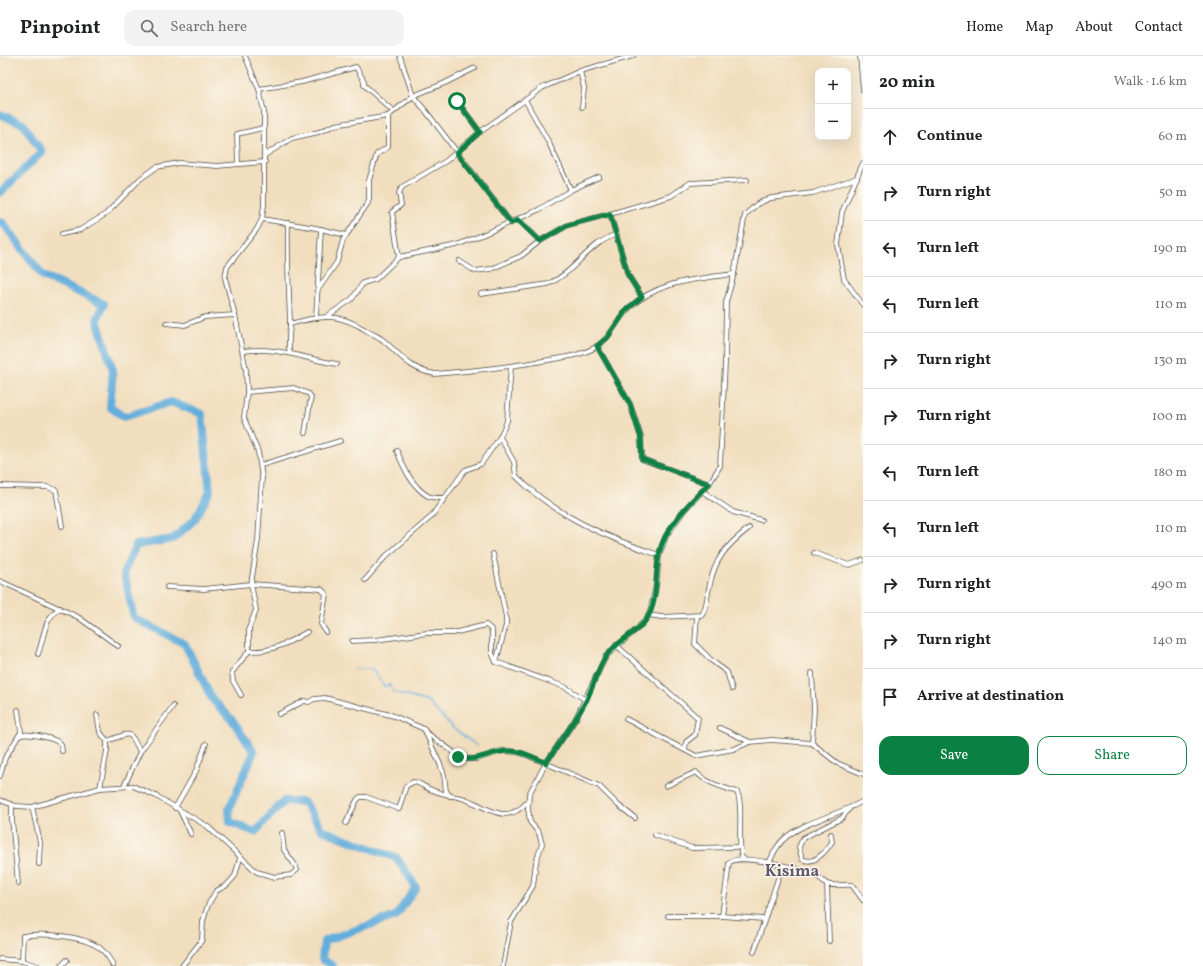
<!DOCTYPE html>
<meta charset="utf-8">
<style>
body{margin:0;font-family:Vollkorn,serif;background:#f2f2f2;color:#202124}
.controls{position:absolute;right:12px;top:12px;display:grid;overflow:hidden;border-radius:8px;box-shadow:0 4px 16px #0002}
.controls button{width:36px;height:36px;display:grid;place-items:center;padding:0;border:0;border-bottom:1px solid #e0e0e0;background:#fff;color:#202124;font:20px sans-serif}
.stop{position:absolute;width:12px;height:12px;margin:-9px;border:3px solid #0b8043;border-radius:50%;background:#fff}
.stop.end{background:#0b8043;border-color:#fff;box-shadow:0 1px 4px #0008}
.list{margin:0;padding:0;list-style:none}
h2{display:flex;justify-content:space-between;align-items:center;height:52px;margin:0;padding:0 16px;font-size:17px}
h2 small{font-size:13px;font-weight:400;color:#757577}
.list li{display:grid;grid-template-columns:26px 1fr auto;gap:12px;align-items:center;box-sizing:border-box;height:56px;padding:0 16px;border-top:1px solid #e0e0e0}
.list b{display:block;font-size:15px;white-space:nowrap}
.list em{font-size:13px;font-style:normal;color:#757577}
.actions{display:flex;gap:8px;padding:12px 16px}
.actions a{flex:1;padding:9px 0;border:1px solid #0b8043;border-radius:12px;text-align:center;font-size:14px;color:#0b8043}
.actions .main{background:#0b8043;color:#fff}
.icon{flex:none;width:22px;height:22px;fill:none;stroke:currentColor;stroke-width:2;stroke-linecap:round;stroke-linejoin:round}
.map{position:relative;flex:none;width:863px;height:910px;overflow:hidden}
header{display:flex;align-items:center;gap:24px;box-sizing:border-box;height:56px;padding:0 20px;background:#fff;border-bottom:1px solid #e0e0e0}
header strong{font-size:19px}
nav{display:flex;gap:22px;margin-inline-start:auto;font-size:14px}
.search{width:280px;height:36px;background:#f2f2f2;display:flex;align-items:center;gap:10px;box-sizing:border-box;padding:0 14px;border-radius:12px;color:#757577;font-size:15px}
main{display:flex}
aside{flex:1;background:#fff}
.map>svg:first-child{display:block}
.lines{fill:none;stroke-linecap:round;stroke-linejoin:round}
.stream{stroke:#62addb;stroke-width:1.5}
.river{stroke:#62addb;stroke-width:8}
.minor-casing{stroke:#494641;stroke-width:5.5}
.minor{stroke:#fff;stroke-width:4}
.route{stroke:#0b8043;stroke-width:5}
.labels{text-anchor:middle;stroke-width:3;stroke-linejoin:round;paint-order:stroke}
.quarter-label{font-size:16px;font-weight:bold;fill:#615a6e;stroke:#fbf7ec}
</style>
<header>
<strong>Pinpoint</strong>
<div class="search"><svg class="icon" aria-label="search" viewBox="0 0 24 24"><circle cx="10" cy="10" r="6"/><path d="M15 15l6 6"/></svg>Search here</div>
<nav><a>Home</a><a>Map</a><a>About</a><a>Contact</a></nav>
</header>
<main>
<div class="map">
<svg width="863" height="910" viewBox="0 0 863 910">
<rect width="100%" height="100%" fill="#fbf7ec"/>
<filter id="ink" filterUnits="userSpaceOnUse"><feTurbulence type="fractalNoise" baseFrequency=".025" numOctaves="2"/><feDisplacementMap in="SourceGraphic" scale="8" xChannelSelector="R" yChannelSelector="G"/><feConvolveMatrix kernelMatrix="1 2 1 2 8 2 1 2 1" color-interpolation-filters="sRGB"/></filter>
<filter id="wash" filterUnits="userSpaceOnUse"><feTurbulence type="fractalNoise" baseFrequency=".012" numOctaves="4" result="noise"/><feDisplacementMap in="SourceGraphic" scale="16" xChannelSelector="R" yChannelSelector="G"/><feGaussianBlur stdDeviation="0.9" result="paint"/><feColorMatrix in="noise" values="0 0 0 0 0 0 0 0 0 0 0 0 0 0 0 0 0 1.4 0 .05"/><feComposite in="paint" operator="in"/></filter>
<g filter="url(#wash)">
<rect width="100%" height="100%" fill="#f1debe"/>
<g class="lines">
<!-- stream -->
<path class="stream" d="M353,613H372L384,630L390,629L394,636L428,646L453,672L477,690"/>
<!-- river -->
<g class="river">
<path d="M0,58L23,68L42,96L0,137"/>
<path d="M0,166L3,167L43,220L104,248L97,264L113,314L110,351L124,361L171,346L202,358L210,436L195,463L173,483L136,489L124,516L134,562L185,588L212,643L233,665L254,696L229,753L230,766L255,776L284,745L304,746L322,774L397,802L416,831L396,860L324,885L322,903L333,910"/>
</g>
</g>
</g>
<g filter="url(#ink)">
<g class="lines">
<defs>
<g id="minor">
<path d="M400,0L413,40L425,54L511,167"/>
<path d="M860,0L863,34"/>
<path d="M580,15L584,32L582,51"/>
<path d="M259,33L302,26L356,11L364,25V29L393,55"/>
<path d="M525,44L548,85L571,134"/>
<path d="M457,45L480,76"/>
<path d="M265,99L292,82L319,76L335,69L388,60"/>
<path d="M863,107L842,156L838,189L844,223L863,249"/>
<path d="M238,108L237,78L263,72"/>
<path d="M610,158L671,140L690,127L747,124"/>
<path d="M262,163L316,172L346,179"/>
<path d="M518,163L540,185"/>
<path d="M288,167C287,200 289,233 290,267C290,277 287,287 290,297"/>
<path d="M62,178L80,174L106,158L140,123L157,111L179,107L217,110L265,106"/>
<path d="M399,201L392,156L401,149L399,137L402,131L446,105L480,76L542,32L580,15L633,0"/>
<path d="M459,205L475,215L491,213L521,200L540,185L568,169L610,158L628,219L642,241"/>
<path d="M317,235L337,206L343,184L368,147L369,142V124L377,98L388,91V60L413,40L445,27L475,12"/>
<path d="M481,238L548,228C575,217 587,188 617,178"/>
<path d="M316,261L321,173"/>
<path d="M326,261L352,243L363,227L376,223L399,201L457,189L482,179L538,154L571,134L599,121"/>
<path d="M166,267L185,269L205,261L235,259"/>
<path d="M290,268C324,259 338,256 369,276C374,279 380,281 384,285C402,300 410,314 435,318C471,315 507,311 543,305C561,302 580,300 596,291C611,282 616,265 627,254C656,225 696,223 734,218"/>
<path d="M597,290L630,348L641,381L642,403L709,428"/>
<path d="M243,295C277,290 304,303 337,308"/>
<path d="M247,336L294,332L309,338L311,341L305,377"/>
<path d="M500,381L514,406L516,420C554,459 607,482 659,499"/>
<path d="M397,395C403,410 412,431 428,440C432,442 439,442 444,442"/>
<path d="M261,409L340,385"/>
<path d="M0,430L47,431L56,434L62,470"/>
<path d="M702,435L733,456L761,464"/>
<path d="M814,497L849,509L863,504"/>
<path d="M493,498L506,561V569L496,606"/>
<path d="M365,524L386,500L431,461L465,414L481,408L500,381L507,365L511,310"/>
<path d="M0,525L78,561L118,590"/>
<path d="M167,531L204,533L251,528L321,533L326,538L321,568L326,576"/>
<path d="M649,559L661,561L702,559C707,551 707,540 709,532C715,502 725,491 749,472"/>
<path d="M697,560L695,588L712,605L727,616L732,633"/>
<path d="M352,585L375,584L427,577H453L486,569L492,574V597L496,606L565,631L586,644"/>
<path d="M616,589L698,662L695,679L686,686L685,694"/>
<path d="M249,595C272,596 288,587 307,576"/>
<path d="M38,598C45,580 43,563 60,552"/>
<path d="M812,617L814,653L812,687"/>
<path d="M241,639L233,625L232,616L249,595V572L256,554L251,528L258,484L262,421L258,396L244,362L247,336L246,314L235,259L225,222L227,211L257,173L262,163L264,149V56L259,33L245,0"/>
<path d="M279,658L304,645L309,646L314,643L325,642L394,660L424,673L440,708L444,719L446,735L450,740"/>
<path d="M97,659L100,676L107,685V695L100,732"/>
<path d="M626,663L696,700L734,693L750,686"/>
<path d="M720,672L750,686L772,684L812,687L837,707L863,718"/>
<path d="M427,677L463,703H477L501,695L518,696L529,700L599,730L618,749L635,762"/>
<path d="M19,680C27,676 55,682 61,688L62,695"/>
<path d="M107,685C131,677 129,672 140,696"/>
<path d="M0,720L5,702L21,676L18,654"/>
<path d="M124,730L140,696L173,650"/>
<path d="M666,730L696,716C706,727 722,731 737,736C744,750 737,784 742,802"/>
<path d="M0,744L16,750L32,751L100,732L133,730L156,740L207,770L257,816L275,821L291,819L297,814L295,809L284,794L282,777"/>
<path d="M12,749V764L18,827"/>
<path d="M32,751L40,786L39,808"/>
<path d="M175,752L196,715L206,688"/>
<path d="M180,755L191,778"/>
<path d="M346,767L357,744L360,741H366L399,753L406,730L413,726C420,726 425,732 432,734C442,738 452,740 462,742C488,750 505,772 528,745"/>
<path d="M831,778L832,786C826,795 815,810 802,803L799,791L803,782L842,762L849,753"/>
<path d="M655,779L692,792L739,791"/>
<path d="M769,807C772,801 774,795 778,790C792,768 840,759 863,745"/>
<path d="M827,828L829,885"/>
<path d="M668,860H722L763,863"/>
<path d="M722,860L729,807C737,796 803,813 815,819C820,821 823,826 827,828C834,831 844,828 852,829L863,844"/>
<path d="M754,896L782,810"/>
<path d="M0,903L22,905L38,910"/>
<path d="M22,905L23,880C42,876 83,880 100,892C106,897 110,903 113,910"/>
<path d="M61,910L67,904"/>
<path d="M182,910L202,884L203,865L208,849L216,835L227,829L235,820L240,802"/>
<path d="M503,910L511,866L533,830L536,806L542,788L539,777L530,766L528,753L529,738L546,707L575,664L606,600L638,572L649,559L656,531L659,499L666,480L685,453L709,428L720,410L725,307L726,246L734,218L745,159L757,148L771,142L813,137L857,122"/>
</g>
</defs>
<!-- minor casing -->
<use href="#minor" class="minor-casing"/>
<!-- minor -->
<use href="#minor" class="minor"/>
</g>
</g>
<g class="lines" filter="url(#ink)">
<!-- route -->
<path class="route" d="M457,45L480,76L457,97L511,167L518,164L540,185L568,169L610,158L628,219L642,241L626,254L607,282L597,290L630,348L641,382L642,403L709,428C691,445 663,473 659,499C655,518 658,540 649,559C640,576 619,583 607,599C598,611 594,629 587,643C575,666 560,686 546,707C535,702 522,695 510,695C491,694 476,708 458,701"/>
</g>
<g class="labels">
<!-- quarter labels -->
<g class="quarter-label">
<text x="792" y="820">Kisima</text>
</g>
</g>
</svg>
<div class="controls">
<button>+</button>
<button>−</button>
</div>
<div class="stop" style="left:457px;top:45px"></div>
<div class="stop end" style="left:458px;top:701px"></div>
</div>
<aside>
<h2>20 min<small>Walk · 1.6 km</small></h2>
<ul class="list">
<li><svg class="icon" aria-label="ahead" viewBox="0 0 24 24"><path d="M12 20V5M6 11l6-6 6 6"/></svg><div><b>Continue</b></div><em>60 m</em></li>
<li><svg class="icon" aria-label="right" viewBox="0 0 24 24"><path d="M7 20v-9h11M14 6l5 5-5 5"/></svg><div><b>Turn right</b></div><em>50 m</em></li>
<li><svg class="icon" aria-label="left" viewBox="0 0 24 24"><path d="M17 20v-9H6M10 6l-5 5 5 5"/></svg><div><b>Turn left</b></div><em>190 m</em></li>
<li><svg class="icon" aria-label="left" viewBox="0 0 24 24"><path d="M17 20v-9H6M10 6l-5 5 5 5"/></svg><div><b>Turn left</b></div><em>110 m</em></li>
<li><svg class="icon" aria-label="right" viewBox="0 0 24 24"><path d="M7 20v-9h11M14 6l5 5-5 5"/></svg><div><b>Turn right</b></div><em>130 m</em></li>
<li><svg class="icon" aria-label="right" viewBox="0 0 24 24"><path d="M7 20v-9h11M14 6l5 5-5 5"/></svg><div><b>Turn right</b></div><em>100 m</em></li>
<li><svg class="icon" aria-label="left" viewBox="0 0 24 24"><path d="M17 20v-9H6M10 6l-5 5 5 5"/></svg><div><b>Turn left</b></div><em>180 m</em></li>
<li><svg class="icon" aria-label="left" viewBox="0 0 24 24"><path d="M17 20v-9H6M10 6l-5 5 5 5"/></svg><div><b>Turn left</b></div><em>110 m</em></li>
<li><svg class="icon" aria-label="right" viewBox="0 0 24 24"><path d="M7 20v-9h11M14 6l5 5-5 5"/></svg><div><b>Turn right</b></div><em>490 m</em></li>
<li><svg class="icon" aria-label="right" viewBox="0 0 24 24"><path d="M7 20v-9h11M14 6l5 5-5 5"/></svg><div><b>Turn right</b></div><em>140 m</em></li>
<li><svg class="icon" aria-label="arrive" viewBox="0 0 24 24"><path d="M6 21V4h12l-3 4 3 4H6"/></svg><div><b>Arrive at destination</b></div></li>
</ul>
<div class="actions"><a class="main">Save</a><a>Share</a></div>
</aside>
</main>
